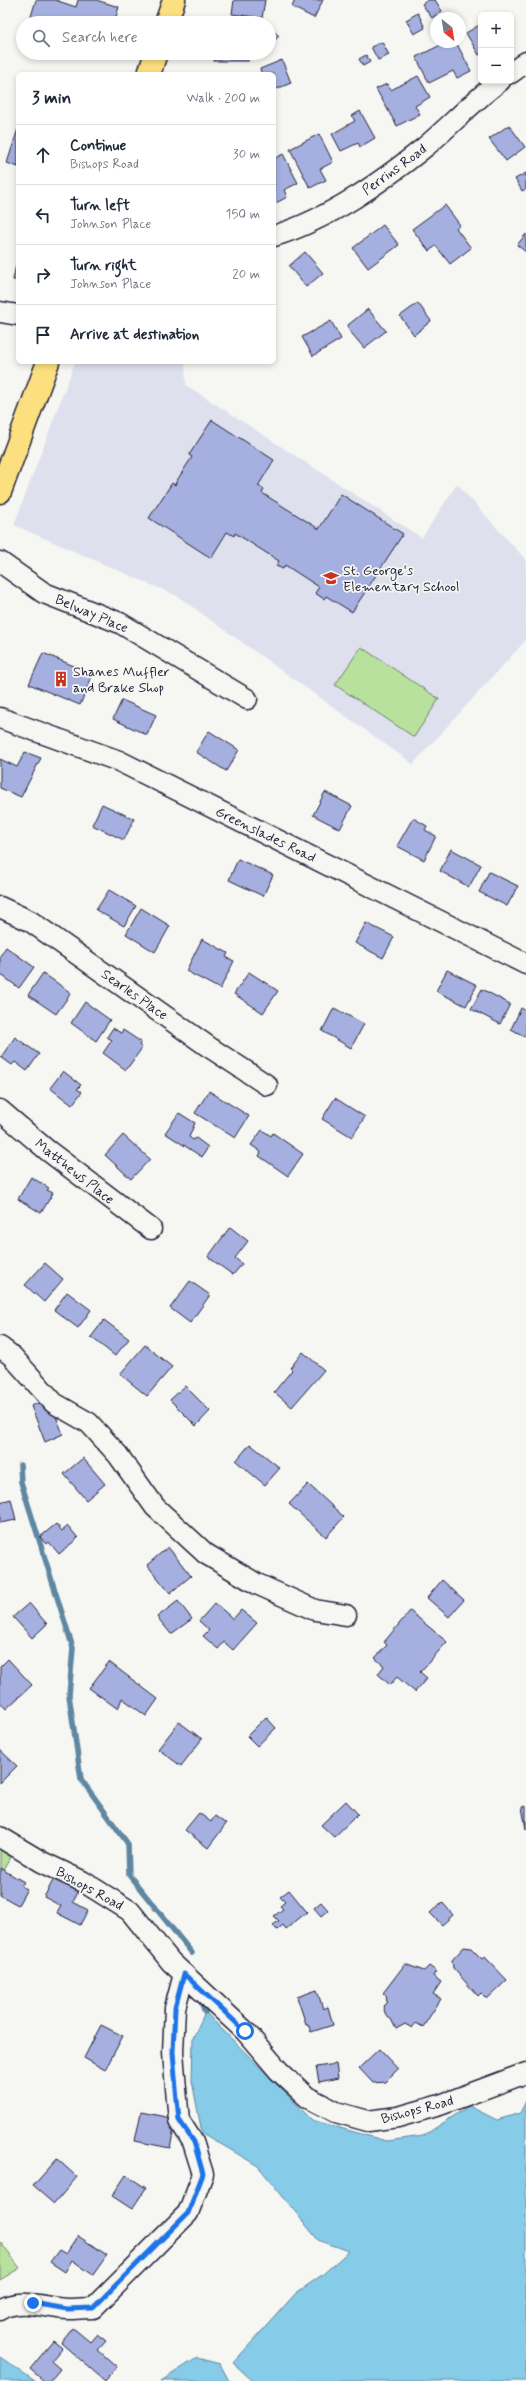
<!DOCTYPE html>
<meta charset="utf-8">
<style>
body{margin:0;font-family:Mynerve,sans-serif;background:#f6f6f7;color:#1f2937}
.controls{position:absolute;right:12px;top:12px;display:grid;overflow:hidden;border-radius:6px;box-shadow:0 2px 6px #0003}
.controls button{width:36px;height:36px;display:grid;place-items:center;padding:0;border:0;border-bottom:1px solid #e0e1e3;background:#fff;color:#1f2937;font:20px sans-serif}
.compass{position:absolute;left:430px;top:12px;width:36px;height:36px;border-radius:50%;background:#fff;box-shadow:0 2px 6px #0003;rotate:150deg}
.stop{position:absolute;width:12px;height:12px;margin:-9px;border:3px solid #1a73e8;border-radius:50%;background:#fff}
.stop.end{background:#1a73e8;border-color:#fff;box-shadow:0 1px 4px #0008}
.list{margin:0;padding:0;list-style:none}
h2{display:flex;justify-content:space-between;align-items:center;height:52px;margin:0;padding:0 16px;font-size:17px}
h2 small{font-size:13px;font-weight:400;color:#747a83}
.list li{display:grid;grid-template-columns:26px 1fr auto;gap:12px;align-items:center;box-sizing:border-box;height:60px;padding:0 16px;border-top:1px solid #e0e1e3}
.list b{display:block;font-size:15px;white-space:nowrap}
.list p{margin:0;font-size:13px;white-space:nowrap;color:#747a83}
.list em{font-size:13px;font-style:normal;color:#747a83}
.icon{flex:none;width:22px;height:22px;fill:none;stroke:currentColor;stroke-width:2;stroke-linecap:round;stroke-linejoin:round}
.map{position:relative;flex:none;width:526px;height:2381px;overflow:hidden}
.search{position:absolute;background:#fff;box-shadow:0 2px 6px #0003;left:16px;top:16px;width:260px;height:44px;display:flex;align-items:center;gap:10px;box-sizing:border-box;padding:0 14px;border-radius:22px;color:#747a83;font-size:15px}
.panel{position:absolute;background:#fff;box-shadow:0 2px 6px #0003;left:16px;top:72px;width:260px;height:292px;border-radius:6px}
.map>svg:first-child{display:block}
.built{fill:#dee1ed}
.green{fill:#b8e19d;stroke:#6d826c}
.water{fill:#86cbe7;stroke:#5e87a2}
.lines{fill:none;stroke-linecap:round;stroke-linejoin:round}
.stream{stroke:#5e87a2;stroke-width:5.5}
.building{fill:#a5b0e0;stroke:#22223b}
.minor-casing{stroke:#22223b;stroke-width:23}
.primary-casing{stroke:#22223b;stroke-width:25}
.minor{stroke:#f6f6f2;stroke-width:20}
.primary{stroke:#fce080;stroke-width:22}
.route{stroke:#1a73e8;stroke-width:5}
.labels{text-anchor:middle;stroke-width:3.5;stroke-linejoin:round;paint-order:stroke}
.street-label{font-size:14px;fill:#22223b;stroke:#f6f6f2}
.poi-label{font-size:14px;fill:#22223b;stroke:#f6f6f2;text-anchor:start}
</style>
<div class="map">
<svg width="526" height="2381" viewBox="0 0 526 2381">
<rect width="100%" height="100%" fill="#f6f6f2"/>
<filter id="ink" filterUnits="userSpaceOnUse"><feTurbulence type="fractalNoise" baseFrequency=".025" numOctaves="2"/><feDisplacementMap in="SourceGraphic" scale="8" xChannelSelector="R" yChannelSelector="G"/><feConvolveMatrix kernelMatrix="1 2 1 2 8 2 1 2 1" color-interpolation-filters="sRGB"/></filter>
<g filter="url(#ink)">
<!-- built -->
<path class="built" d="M75,362H185L186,385L422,538L457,484L526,560V640L413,764L177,596L14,525Z"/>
<!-- green -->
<g class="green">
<path d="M361,647L439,699L414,737L335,685Z"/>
<path d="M0,1850L11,1857L0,1875Z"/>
<path d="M0,2242L20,2268L0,2280Z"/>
</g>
<!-- water -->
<g class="water">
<path d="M205,2012L312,2120L386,2141L423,2136L469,2106L497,2120L520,2113L526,2101V2381H253L233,2363L296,2293L322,2275L349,2251L318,2240L258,2166L202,2133L192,2081L193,2038Z"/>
<path d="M0,2357L35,2381H0Z"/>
<path d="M197,2358L220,2364L229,2381H161Z"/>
</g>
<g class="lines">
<!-- stream -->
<g class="stream">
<path d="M20,1465L21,1482L73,1648L69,1695L81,1779L128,1844L129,1875L192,1953"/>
<path d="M200,1999L205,2012"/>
</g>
</g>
<!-- building -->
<g class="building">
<path d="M36,0H55L76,7L78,0H96L119,7L114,23H29Z"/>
<path d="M234,0H265L262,18L232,14Z"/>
<path d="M295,0H323L314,18L292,7Z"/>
<path d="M428,0H435L442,11L432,18L422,4Z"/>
<path d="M418,13L425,28L414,34L406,20Z"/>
<path d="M481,24V54L479,55L466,33Z"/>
<path d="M269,26L279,36L269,46Z"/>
<path d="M382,42L389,55L378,60L371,47Z"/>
<path d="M447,42H456L471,71L457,78L453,71L429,83L416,57Z"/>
<rect x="214" y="53" width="34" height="8"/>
<path d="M366,55L370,62L363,66L359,59Z"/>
<path d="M282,60L291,83L274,90V74H262L260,69Z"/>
<path d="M418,76L430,97L415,106L420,114L397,126L376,89L387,84L391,90Z"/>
<path d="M360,111L375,138L360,147L358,143L341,151L332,134L355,121L352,116Z"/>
<path d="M509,125L525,147L506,161L489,139Z"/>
<path d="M18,129V167L7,163Z"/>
<path d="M319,134L333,162L320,169L326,180L310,188L290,149Z"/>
<path d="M283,154L298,183L284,190L287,197L274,204V159Z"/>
<path d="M526,173V189L522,191L515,179Z"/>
<path d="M445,205L460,225L456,228L471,248L450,264L436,246L429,251L412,229Z"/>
<path d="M383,225L399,245L368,268L353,248Z"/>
<path d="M526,234V252L517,245Z"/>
<path d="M305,252L323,273L306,287L289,266Z"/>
<path d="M16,265H18V280H13Z"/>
<path d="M418,303L431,321L414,335L400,316Z"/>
<path d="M368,309L386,331L364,348L348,329V325Z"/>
<path d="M331,321L341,339L313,356L302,337Z"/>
<path d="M212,420L274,460L258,486L264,489L262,493L319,529L341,494L403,534L352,612L326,596L324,599L315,593L319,587L285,565L283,569L276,566L279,561L235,533L234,536L227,532L211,558L149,518L172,483L175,485L176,482L192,457L189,455Z"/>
<path d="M43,653L93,674L80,705L29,684Z"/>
<path d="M122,700L156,715L147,735L113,719Z"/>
<path d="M209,731L239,750L226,771L196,752Z"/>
<path d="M25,752L41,758L21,797L0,788V759L17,767Z"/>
<path d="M325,792L352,806L340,829L313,815Z"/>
<path d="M102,804L134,819L124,840L92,825Z"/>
<path d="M413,818L427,826L425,830L436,836L424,860L397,846Z"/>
<path d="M451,849L481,865L469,887L440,871Z"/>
<path d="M238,859L273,875L263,896L229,880Z"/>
<path d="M489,872L518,886L507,906L479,892Z"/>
<path d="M109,890L136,906L124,926L96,910Z"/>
<path d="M141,908L170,926L155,952L126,934Z"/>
<path d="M366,923L394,937L383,958L355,943Z"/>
<path d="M202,939L228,953L226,957L234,961L220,989L186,971Z"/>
<path d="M6,947L34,967L19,988L0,974V956Z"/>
<path d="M447,970L477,985L466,1006L436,991Z"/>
<path d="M249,972L278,991L263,1013L234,994Z"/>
<path d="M43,973L71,993L56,1014L28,995Z"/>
<path d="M482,989L510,1004L500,1024L471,1009Z"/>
<path d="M85,1002L110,1020L96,1041L71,1023Z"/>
<path d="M334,1008L364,1024L351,1048L322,1031Z"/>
<path d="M521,1008L526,1011V1037L511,1029Z"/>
<path d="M113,1028L121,1033L123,1030L141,1042L139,1045L142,1048L126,1070L103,1053L112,1040L107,1037Z"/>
<path d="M15,1037L39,1054L27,1071L15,1062L12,1065L1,1057Z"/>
<path d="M63,1071L81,1085L77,1089L82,1092L72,1105L50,1088Z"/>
<path d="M209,1091L249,1116L235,1138L195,1113Z"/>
<path d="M335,1098L365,1117L352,1137L322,1119Z"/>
<path d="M179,1113L195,1123L189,1137L193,1140L196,1138L208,1147L202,1157L165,1133Z"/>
<path d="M262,1130L271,1136L273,1133L303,1154L288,1176L259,1156L261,1152L251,1145Z"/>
<path d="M123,1135L150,1159L131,1179L105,1155Z"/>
<path d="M31,1177L49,1188L47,1190L53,1193L41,1213L18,1199Z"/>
<path d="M230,1227L248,1241L235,1258L242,1264L233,1275L208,1257Z"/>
<path d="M45,1263L63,1279L44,1302L25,1285Z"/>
<path d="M190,1281L210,1295L190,1323L170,1308Z"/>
<path d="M67,1292L91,1310L78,1328L54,1310Z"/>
<path d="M104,1320L129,1339L115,1356L91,1337Z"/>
<path d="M145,1345L172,1367L147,1396L120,1374Z"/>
<path d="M303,1352L324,1370L292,1407L274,1392L292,1370L290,1368Z"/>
<path d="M185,1386L210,1411L196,1426L170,1400Z"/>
<path d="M49,1399L63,1434L45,1442L31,1406Z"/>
<path d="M250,1444L280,1468L265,1485L236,1461Z"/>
<path d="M83,1458L105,1484L86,1500L64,1474Z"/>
<path d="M308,1484L344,1517L326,1537L289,1504Z"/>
<path d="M11,1499L16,1520L0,1523V1502Z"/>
<path d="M56,1524L62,1531L68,1526L78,1538L59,1554L49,1542L46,1544L40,1537Z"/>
<path d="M168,1547L191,1576L170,1593L147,1565Z"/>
<path d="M442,1580L464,1600L449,1617L427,1598Z"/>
<path d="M178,1601L192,1619L171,1634L157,1617Z"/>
<path d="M29,1603L47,1624L32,1638L13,1617Z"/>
<path d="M215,1603L233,1619L241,1610L257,1623L233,1650L224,1642L218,1649L203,1636L209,1630L199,1621Z"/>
<path d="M410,1611L447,1642L420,1672L427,1678L415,1692L397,1677L390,1685L378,1674L384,1666L375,1658L387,1645L384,1642Z"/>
<path d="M8,1659L32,1685L6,1709L0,1702V1667Z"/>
<path d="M109,1662L158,1699L146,1716L122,1698L118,1709L89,1688Z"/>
<path d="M266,1717L276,1728L257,1746L247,1736Z"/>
<path d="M179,1722L202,1739L181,1766L158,1749Z"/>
<path d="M0,1750L17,1766L0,1783Z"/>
<path d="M346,1801L358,1814L334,1837L321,1825Z"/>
<path d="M526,1806V1829L522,1807Z"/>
<path d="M199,1813L211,1822L215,1816L226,1824L208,1848L185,1830Z"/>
<path d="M0,1868L24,1882L21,1886L27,1889L18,1905L0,1895Z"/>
<path d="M55,1877L79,1890L73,1902L88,1910L80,1925L57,1913L61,1906L44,1897Z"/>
<path d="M289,1890L307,1912L286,1929L283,1925L277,1930L273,1925L279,1921L274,1916L283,1909L280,1906L285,1902L280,1897Z"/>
<path d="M321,1902L328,1910L321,1916L314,1908Z"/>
<path d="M442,1902L453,1915L442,1925L430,1913Z"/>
<path d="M464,1947L471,1948L482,1959L485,1957L507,1980L487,1999L481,1993L478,1996L453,1968L452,1960Z"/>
<path d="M405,1964L424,1971L429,1966L436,1971L433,1976L441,1982L433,1994L441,1999L423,2027L416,2023L412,2028L405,2024L396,2029L391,2019L386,2016L383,2006L387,2002L386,1995L383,1993Z"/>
<path d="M317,1990L323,2009L328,2007L333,2025L311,2032L308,2024H306L297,1997Z"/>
<path d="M101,2025L123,2036L105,2070L84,2058Z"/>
<path d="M379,2049L398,2069L385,2082L373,2083L359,2068Z"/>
<path d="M336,2064L338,2078L319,2082L316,2067Z"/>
<path d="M141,2112L176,2119L170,2148L135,2141Z"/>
<path d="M57,2159L77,2177L54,2204L33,2186Z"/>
<path d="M126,2175L146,2188L132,2209L112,2196Z"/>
<path d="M78,2236L107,2255L93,2275L72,2260L65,2272L50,2262L59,2250L66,2254Z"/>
<path d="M73,2328L90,2342L97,2334L106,2341L98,2350L117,2367L105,2381L61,2343Z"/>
<path d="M53,2341L62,2348L51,2361L60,2369L50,2381H44L30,2369Z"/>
</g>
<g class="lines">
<defs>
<g id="minor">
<path d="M511,73L526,62"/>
<path d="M274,236C329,219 380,183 425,147C450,126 473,101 500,81"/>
<path d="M0,312L18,315"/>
<path d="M0,562L44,593L120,623L247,699"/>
<path d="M0,718L119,761L526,964"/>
<path d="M0,907L30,921L209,1047L267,1085"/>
<path d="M0,1110L47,1150L151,1229"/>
<path d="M0,1347L12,1356L54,1403L89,1423L118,1455L155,1507L206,1554L257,1584L315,1610L346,1615"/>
<path d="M0,1837L42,1862L82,1881L130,1911L171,1962L245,2031L279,2071L307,2097L336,2112L368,2121L398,2117L440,2105L526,2073"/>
<path d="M0,2310C20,2297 45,2308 68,2309C76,2309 85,2308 93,2308L188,2213L203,2174L193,2142L179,2120L176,2089L173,2052L175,2008L184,1974"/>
</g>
<g id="primary">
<path d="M166,23L174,0"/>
<path d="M149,74L156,53"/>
<path d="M0,492L48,362"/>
</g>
</defs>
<!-- minor casing -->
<use href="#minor" class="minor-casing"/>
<!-- primary casing -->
<use href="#primary" class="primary-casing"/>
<!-- minor -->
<use href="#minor" class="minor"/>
<!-- primary -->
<use href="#primary" class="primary"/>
</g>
</g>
<g class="lines" filter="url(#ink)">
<!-- route -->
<path class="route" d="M33,2303L67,2309L93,2308L188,2213L203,2174L194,2142L179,2120L176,2089L173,2052L175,2008L184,1974L245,2031"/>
</g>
<!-- icons -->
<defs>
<symbol id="school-bare" viewBox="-9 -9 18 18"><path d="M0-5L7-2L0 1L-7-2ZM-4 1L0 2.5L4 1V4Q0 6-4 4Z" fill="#c8321e" stroke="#f6f6f2" stroke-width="2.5" paint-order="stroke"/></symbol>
<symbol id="building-bare" viewBox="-9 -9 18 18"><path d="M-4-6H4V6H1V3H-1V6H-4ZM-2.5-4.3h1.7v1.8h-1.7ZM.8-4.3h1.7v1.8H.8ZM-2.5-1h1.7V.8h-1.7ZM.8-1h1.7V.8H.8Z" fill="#c8321e" stroke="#f6f6f2" stroke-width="2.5" paint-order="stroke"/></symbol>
</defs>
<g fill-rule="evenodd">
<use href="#school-bare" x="320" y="567" width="22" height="22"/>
<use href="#building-bare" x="50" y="668" width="22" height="22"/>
</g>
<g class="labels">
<!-- street labels -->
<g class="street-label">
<text transform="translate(394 169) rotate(-36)" y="5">Perrins Road</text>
<text transform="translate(92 613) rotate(23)" y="5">Belway Place</text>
<text transform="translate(266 834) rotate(26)" y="5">Greenslades Road</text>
<text transform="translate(135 994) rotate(35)" y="5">Searles Place</text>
<text transform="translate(75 1171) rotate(38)" y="5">Matthews Place</text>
<text transform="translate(90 1888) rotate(29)" y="5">Bishops Road</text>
<text transform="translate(417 2109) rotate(-15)" y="5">Bishops Road</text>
</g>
<!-- poi labels -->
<g class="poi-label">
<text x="343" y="575">St. George's<tspan x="343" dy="16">Elementary School</tspan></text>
<text x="73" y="676">Shanes Muffler<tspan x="73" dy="16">and Brake Shop</tspan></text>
</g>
</g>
</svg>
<div class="controls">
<button>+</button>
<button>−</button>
</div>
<svg class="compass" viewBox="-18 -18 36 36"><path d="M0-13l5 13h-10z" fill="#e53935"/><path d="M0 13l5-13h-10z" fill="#747a83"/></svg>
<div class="stop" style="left:245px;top:2031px"></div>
<div class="stop end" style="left:33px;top:2303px"></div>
<div class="search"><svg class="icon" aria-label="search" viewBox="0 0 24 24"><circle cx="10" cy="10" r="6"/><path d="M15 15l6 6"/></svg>Search here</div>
<section class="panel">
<h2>3 min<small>Walk · 200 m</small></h2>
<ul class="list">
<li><svg class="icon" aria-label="ahead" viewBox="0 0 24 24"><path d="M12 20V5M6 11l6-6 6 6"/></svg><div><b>Continue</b><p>Bishops Road</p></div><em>30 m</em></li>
<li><svg class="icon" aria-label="left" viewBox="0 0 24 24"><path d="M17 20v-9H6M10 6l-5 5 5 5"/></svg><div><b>Turn left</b><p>Johnson Place</p></div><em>150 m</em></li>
<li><svg class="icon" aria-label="right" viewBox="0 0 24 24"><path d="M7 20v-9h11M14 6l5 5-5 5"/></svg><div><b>Turn right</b><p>Johnson Place</p></div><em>20 m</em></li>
<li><svg class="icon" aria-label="arrive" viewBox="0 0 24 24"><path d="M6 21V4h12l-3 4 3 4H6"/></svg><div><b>Arrive at destination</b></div></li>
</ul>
</section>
</div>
